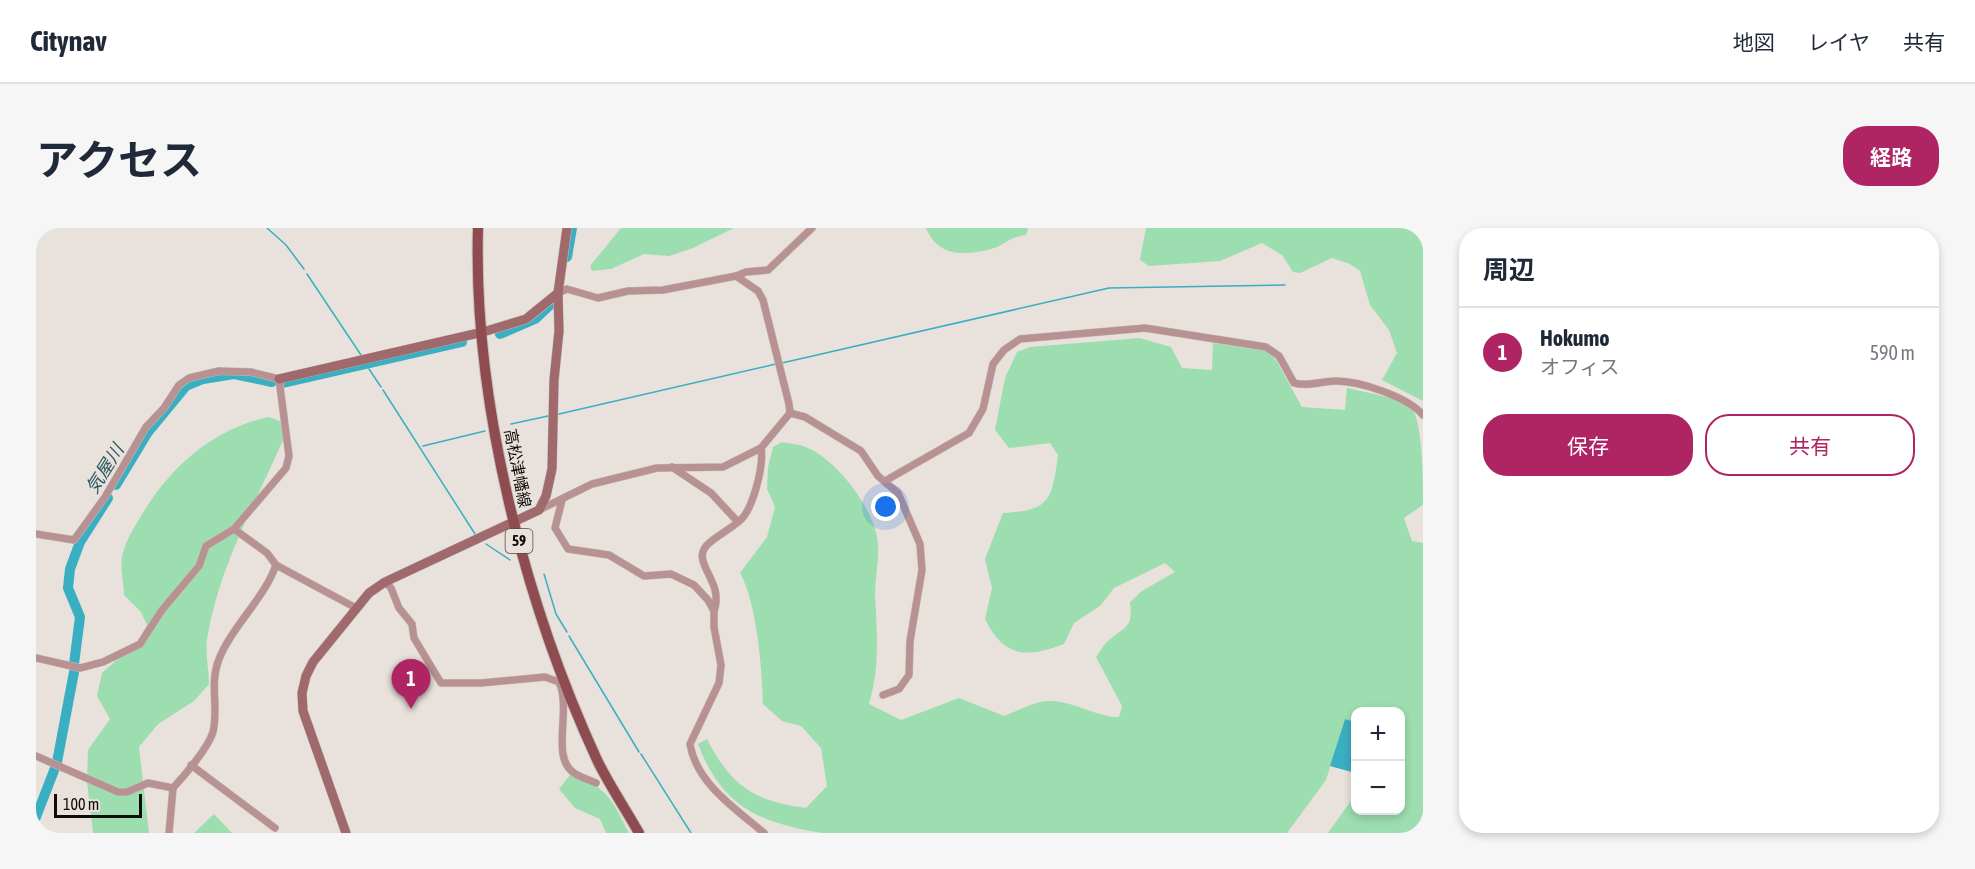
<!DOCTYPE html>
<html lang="ja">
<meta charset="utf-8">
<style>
body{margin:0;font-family:"Asap Condensed","Noto Sans JP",sans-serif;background:#f6f6f7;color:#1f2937}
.controls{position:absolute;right:18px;bottom:18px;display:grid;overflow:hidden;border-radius:12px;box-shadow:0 3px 9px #0003}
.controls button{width:54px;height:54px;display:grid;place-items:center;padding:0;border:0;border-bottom:2px solid #e0e1e3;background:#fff;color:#1f2937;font:30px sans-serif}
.scale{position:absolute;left:18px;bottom:15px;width:88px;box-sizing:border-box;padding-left:6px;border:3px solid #0e0c0a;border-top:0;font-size:16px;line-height:21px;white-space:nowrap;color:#0e0c0a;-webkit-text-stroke:4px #e9e1db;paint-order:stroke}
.you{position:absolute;left:850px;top:279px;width:21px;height:21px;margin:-15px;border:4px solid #fff;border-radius:50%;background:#1a73e8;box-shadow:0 0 0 9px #1a73e833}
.badge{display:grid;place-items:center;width:39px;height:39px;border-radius:50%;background:#af2463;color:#fff;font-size:20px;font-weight:700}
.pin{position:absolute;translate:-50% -50px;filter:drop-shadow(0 2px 3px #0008)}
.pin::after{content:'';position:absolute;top:32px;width:21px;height:18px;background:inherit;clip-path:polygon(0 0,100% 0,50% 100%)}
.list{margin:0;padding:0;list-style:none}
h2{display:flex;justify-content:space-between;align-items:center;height:78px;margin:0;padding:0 24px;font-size:26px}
h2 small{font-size:20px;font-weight:400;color:#747a83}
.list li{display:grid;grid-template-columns:39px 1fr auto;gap:18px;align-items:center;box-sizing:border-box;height:90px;padding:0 24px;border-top:2px solid #e0e1e3}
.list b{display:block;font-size:22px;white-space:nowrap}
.list p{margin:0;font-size:20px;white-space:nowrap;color:#747a83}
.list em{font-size:20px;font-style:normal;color:#747a83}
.actions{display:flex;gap:12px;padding:18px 24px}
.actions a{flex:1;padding:14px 0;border:2px solid #af2463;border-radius:24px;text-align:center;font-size:21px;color:#af2463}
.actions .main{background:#af2463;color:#fff}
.map{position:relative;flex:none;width:1387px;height:605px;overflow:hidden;border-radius:24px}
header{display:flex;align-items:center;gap:36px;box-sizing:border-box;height:84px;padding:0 30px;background:#fff;border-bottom:2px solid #e0e1e3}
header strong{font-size:28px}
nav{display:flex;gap:33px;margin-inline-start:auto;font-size:21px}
.intro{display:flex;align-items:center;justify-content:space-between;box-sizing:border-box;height:144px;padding:0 36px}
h1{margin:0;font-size:42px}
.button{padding:15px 27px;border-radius:24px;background:#af2463;color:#fff;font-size:21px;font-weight:700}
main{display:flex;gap:36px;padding:0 36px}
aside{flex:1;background:#fff;border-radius:24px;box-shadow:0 3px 9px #0003}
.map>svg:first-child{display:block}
.green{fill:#9cdeaf}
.water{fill:#39afc1}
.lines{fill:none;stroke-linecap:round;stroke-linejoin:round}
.stream{stroke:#39afc1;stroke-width:1.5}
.river{stroke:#39afc1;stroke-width:10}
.street-casing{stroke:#c6bfba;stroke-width:8}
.secondary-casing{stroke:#c6bfba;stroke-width:10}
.primary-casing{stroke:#c6bfba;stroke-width:12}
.street{stroke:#b89193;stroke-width:7}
.secondary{stroke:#a0696c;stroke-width:9}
.primary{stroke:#8e4c51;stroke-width:10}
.labels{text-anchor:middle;stroke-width:5;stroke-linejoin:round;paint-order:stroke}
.shield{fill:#e9e1db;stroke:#504c49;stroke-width:1.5}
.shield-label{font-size:15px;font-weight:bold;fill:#0e0c0a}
.street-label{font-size:16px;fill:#0e0c0a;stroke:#e9e1db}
.water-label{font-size:18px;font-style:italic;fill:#26575f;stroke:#e9e1db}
</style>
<header>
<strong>Citynav</strong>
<nav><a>地図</a><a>レイヤ</a><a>共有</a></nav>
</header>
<div class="intro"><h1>アクセス</h1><a class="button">経路</a></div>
<main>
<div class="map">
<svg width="1387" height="605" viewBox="0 0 1387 605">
<rect width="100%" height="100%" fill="#e9e1db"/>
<!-- green -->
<g class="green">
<path d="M585,0H698L657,20L633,28L608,26L575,41L556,43L554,38Z"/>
<path d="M890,0H992L990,7C972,9 968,18 955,21C928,28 902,29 890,0Z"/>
<path d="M1110,0H1387V173L1346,152L1361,125L1353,102L1334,77L1324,43L1314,36L1296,30L1264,45L1257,44L1246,27L1226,15L1184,33L1113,38L1104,32Z"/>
<path d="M1104,110L1135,119L1146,140L1176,142L1177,115L1230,123L1240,132L1266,179L1309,182L1311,160C1327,164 1362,170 1374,177C1387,190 1387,255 1387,277L1368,290L1376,313L1387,315V605H1292L1319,567L1320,582H1364V484H1320L1319,494L1309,491L1290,552L1251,605H786C724,595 686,579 662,516L671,511C694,557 719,574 770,580L791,558L785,520L765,498L746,493L727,476C726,441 721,375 704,345L731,309L739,279L731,261L732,239L737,219L746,214C754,216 764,216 772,220C802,233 841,284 842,317C843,333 839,350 839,367C841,405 844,439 833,476L865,492L923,470L968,488C979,484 992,477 1004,474C1031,468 1057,489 1083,489L1086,478L1060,429C1064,424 1067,417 1072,413C1090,397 1097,401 1094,374L1106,363L1139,344L1129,335L1078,360L1064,378L1038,395L1028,416C991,430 968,430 949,391L956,360L949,331L967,285C1014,283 1016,272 1022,227L1014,215L973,220L959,202L969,150L981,124L994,119Z"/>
<path d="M233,189L244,193L250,205C221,273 183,337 171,411C169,425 173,442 173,456L158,473L122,496L103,519L113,605H57L51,554L52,522L74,491L61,468L66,445L103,412L111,397L105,384L88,367C88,354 83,337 87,325C90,312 98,300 105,288C133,240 177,200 233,189Z"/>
<path d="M535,546C573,561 575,570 593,605H570L564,591L539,580L523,561Z"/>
<path d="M178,586L196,605H158Z"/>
</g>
<!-- water -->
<path class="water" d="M1309,491L1319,494V545L1294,538Z"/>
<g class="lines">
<!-- stream -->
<g class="stream">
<path d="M231,0L250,17L268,41"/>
<path d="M271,46L325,127"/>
<path d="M746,135L1073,60L1249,57"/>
<path d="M333,141L345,159"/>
<path d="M347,162L439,306"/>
<path d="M523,186L740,136"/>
<path d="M475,196L512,188"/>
<path d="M387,218L449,203"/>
<path d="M450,316L474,332"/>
<path d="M508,346L520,386L531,404"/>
<path d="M533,408L603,524"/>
<path d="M605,526L655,605"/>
</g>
<!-- river -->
<g class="river">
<path d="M531,29L536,0"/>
<path d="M464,106L499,91L515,76"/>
<path d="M247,155L426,114"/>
<path d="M80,257L112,204L150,158L167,151L198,146L236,154"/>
<path d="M38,436L44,389L32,360L34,341L44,314L72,270"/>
<path d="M21,534L38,444"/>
<path d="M0,589L19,540"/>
</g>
<defs>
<g id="street">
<path d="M522,65L531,61L562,70L592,63L627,62L700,48L710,44L732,42L776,0"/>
<path d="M754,185L769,189L825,223L842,248L862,265L884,316L886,342L874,413L873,447L863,461L847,467"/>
<path d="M636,239L675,265L702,294C717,284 728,237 725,220"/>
<path d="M849,253L933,205L947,181L957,136L968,122L984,111L1109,100L1230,119L1243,128L1258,155C1273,159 1285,153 1300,153C1324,153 1372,169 1387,187"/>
<path d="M526,272L519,300L532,321L573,327L608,348L635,346L658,357L672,372L678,383V399L685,437L683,455L654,516C660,555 700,581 728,605"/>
<path d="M503,282L556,256L621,240L687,239L725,220L754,185L753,176L727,72L722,63L700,48"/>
<path d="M198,301L231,325L240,337L320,380"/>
<path d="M0,306L38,312L69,269L110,199L128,180L143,157L153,150L183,143L215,144L243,151L253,228L250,240L198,301L170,318L163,338L126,382L104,416L67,434L44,440L0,430"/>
<path d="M349,354L355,360L363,380L376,396L378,410L405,455H445L509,449L523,454C536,482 514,529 538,545C544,549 553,552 560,555"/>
<path d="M678,383C689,353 654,335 671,317C680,308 693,302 702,294"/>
<path d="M0,528L82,564H91L112,555L137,560C149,547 172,520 177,504C183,479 173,456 183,431C197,397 228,371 240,337"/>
<path d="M155,537L239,600"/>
<path d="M133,605L137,560"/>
</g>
<g id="secondary">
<path d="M243,151L447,104L490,91L522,65"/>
<path d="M310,605L267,483L266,465L270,448L277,434L333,365L349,354L503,282L510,268L516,241L518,152L523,103L522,65L531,0"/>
</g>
<path id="primary" d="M442,0C437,175 489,376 562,534C574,558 590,582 603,605"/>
</defs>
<!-- street casing -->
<use href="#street" class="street-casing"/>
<!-- secondary casing -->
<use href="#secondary" class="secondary-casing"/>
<!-- primary casing -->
<use href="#primary" class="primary-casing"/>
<!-- street -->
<use href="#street" class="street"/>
<!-- secondary -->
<use href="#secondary" class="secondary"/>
<!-- primary -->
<use href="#primary" class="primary"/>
</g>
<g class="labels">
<!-- shield labels -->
<rect class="shield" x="469.5" y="301" width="27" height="24" rx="4.5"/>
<g class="shield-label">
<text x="483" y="318">59</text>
</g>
<!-- street labels -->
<g class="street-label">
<text transform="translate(482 240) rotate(79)" y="6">高松津幡線</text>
</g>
<!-- water labels -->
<g class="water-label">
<text transform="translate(69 241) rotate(-58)" y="6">気屋川</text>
</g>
</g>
</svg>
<div class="controls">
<button>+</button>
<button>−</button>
</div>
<div class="scale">100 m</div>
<div class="you"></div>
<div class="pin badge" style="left:375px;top:481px">1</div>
</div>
<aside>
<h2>周辺<small></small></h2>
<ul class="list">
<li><span class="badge">1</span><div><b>Hokumo</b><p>オフィス</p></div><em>590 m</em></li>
</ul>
<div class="actions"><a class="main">保存</a><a>共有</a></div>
</aside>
</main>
